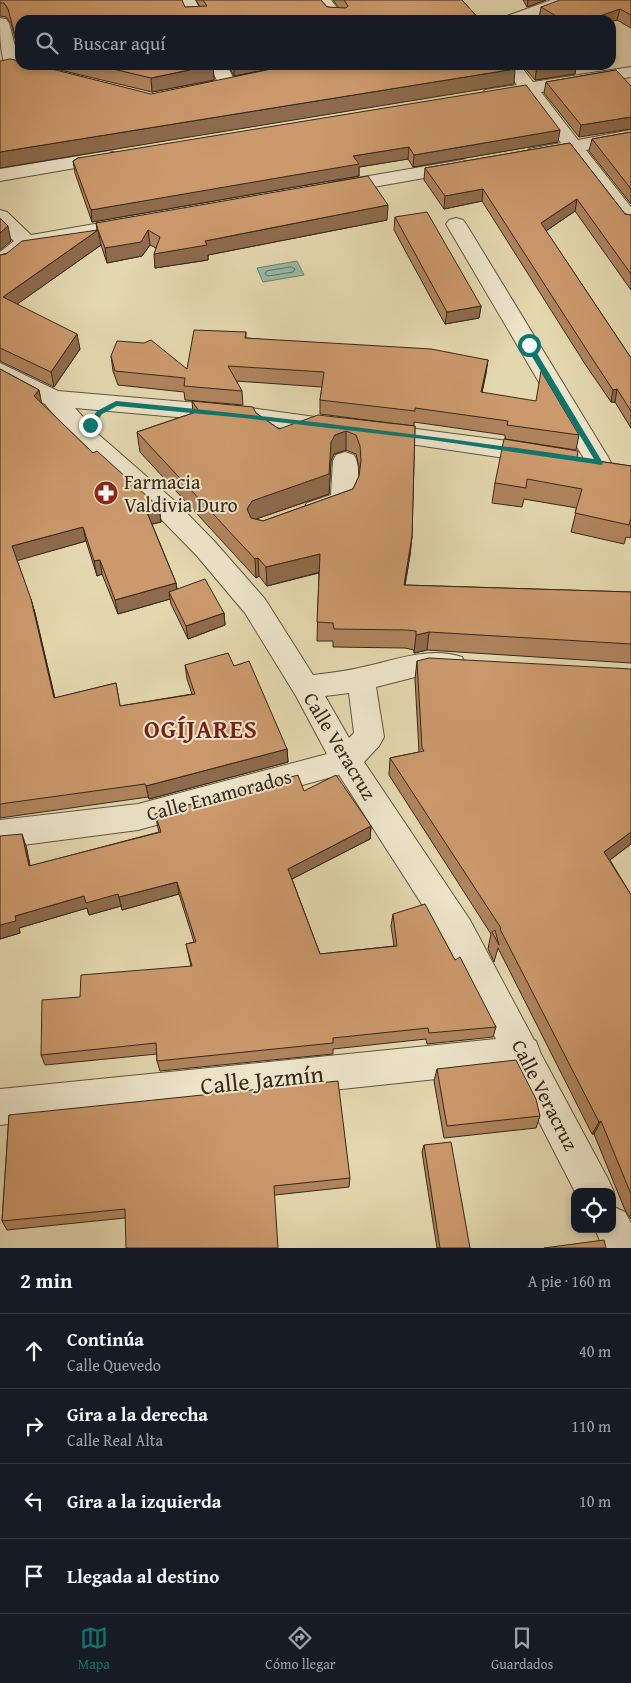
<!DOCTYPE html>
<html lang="es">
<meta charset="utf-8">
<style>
body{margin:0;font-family:"Gentium Book Plus",serif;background:#242831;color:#f1f3f6}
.controls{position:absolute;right:15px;bottom:15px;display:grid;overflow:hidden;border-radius:10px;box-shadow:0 2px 8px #0003}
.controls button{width:45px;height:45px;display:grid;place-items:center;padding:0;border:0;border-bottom:1px solid #363941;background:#171b24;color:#f1f3f6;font:25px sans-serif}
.stop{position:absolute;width:15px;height:15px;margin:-11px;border:4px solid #0f766e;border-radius:50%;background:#fff}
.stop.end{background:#0f766e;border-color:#fff;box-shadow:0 1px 5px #0008}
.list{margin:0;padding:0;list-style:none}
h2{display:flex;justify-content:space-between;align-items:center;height:65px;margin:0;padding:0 20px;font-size:21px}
h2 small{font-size:16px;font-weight:400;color:#9ea1a6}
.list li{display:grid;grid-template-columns:32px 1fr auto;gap:15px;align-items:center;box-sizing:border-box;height:75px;padding:0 20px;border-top:1px solid #363941}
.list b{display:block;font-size:19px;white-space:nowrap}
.list p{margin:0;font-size:16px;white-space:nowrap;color:#9ea1a6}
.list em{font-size:16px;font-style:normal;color:#9ea1a6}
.icon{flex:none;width:28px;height:28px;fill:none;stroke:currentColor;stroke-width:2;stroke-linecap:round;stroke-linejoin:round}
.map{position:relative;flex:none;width:631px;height:1248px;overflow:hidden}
.search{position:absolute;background:#171b24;box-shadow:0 2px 8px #0003;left:15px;right:15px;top:15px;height:55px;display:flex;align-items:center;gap:12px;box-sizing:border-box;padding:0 18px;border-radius:15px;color:#9ea1a6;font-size:19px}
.sheet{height:365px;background:#171b24}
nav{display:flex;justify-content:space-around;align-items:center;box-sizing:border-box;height:70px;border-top:1px solid #363941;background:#171b24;font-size:14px;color:#9ea1a6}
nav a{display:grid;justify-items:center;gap:2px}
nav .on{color:#0f766e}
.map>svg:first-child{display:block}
.water{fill:#96baa5;stroke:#70806d}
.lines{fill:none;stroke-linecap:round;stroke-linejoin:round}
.shore{stroke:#667160;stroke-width:1}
.minor-casing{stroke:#61543f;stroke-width:2}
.minor{fill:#ede5ca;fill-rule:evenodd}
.wall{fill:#af845d;stroke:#36281a;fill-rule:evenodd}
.shaded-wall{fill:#8e6b4c;stroke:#36281a}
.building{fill:#cb996c;stroke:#36281a;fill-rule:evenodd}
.route{fill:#0f766e}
.labels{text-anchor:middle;stroke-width:4;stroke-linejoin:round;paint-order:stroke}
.poi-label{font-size:20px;fill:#36281a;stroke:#ede5ca;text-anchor:start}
.street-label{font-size:20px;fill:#36281a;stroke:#ede5ca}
.near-street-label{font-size:24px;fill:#36281a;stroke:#ede5ca}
.district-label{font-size:25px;font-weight:bold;letter-spacing:1px;fill:#7a1f14;stroke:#ede5ca}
</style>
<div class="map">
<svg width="631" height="1248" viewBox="0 0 631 1248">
<rect width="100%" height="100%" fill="#e3d7ae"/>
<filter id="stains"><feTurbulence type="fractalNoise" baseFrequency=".004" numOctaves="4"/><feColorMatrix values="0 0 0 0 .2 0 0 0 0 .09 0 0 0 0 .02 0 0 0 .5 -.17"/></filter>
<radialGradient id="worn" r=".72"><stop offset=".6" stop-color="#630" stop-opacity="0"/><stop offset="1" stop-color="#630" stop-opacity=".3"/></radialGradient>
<!-- water -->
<path class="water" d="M297,261L304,275L263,282L257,268Z"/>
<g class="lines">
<!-- shore -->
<path class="shore" d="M292,267L295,269L293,272L268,276L265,274L267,271Z"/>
<defs>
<g id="minor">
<path d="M179,0H195L206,20H188Z"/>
<path d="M314,0H331L346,20H328Z"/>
<path d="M551,0H575L573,4L529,20H504L507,16Z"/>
<path d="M0,18L6,19L9,23L20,65L22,66L19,70L13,71L7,70C0,55 0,35 0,18Z"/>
<path d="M209,65H227L237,86L234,90L228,91L222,90Z"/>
<path d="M502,65H520L533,82L631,67V77L541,92L578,140L631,130V142L586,150L631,207V227L624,225L569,153L536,159L529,157L526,153L529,149L561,143L524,94L492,100L485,98L483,94L485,90L517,85Z"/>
<path d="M109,151L116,153L119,157L116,161L0,181V169Z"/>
<path d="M462,160L469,162L472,166L469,170L334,194L327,192L324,188L327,184L334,182Z"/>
<path d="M0,210L7,212L31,235L135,217L142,219L145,223L142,227L135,229L32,247L8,267L0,268V252L14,241L0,228Z"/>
<path d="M456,218L463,220L466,224L608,457L611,463L608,469L599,472L590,469L446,224L449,220Z"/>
<path d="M0,363L58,391L244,407L344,421L347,427L344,433L335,435L244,423L75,408L98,434L178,504L215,542L265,599L313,675C330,673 347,671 363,667C396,660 429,646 462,657L466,665L462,673L452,676L427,674L376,687L384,737L379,746L364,762L470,920L534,1040L536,1041L541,1054L608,1179L614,1192L612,1195V1192H575L513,1071L0,1125V1089L496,1039L446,942L339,775L138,830L0,848V820L138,804L327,754L296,696L245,613L197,556L160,518L80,446L45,404L0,381ZM349,693L354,733L349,738L325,696Z"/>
<path d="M378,424L538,445L547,448L550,454L547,460L538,463L369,438L366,432L369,426Z"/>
<path d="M345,452L354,455C361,466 359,495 352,506L316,519L307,517L303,510L307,503L331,495L333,461L336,455Z"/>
<path d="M612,1206L625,1212L631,1223V1248H603L595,1229H612Z"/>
</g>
</defs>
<!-- minor casing -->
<use href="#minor" class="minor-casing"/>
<!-- minor -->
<use href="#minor" class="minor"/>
</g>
<!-- wall -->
<g class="wall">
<path d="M0,0L185,7H200L196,0H321L327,7L339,8L333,0H462L480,20H20V58L11,23L6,17L0,16Z"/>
<path d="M523,0H546L527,7Z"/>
<path d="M631,0V28L617,20H542L539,18L541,7Z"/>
<path d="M39,65H213L214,80L152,92Z"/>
<path d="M228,65H289L234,76Z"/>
<path d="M522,65H576L575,74L535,80Z"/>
<path d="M616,70L579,137L544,93L546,82Z"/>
<path d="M631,132V204L589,151L592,139Z"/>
<path d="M558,142L413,167L408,159L359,167V176L92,222L75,173L73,161L78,158Z"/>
<path d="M570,143L625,214L631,215V290L575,211L546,231L631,358V428L615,402H611L585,364L482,201L444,209L424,180L425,168Z"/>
<path d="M395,217L481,306L479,318L445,324L394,230Z"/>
<path d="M387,220L208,255V260L155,268L156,248L150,245L142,256L107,263L101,245L17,304L80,349L54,387L0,361V255L97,230L96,223Z"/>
<path d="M246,332V338L488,360L482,392L579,435L576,450L505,439V435L414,422V426L320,414V400L322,387L236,381L242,391L243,405L185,400L184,392L118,385L113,371L111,356L187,369Z"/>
<path d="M0,369L39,390L41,403L93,453L159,507L161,522L152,524L176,583L177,589L224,613L225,625L188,639L171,604L170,599L118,614L102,574L97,576L86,541L17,560L35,613L55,698L116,683L120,706L192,694L187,679L185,665L234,666L287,749L288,762L149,799L148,797L0,818Z"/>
<path d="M192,401L256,413L279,429L415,426L412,536L410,555L405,585L631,592V663L427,650L414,653V650L405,648L333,647V641H317L319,573L267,586L259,576L256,578L140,452L137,432L193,413ZM346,450L356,454L359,466V476L353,489L263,521L256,519L329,494L331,461L334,454Z"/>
<path d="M577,458L631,466V535L630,538L626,537L624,544L571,532L577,508L524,499L522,507L492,503L495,483Z"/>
<path d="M417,661L631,844L610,860L631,895V1219L625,1210L594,1134H592L498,948L494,962L488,949L491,934L389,775L390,758L419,752L415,679Z"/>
<path d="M304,791L371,826L370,839L292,879L320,954L394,946L391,926L393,914L455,960L496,1027L493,1037L427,1044L426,1039L333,1049V1054L160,1071L157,1061V1054L45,1065L41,1055L80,997L191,966L186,944L194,942L179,894L122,910L121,906L89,915L87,908L19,928L20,933L0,939L26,846L30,866L159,832L155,814Z"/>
<path d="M437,1069L540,1116L536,1128L444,1138L434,1081Z"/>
<path d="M9,1115L350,1178L349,1187L275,1195L125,1218L7,1230L2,1221Z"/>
<path d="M424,1145L470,1248H437L422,1152Z"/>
</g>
<!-- shaded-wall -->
<g class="shaded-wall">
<path d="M528,0H546L527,7Z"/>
<path d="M620,9L617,20L611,22V20H588Z"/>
<path d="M213,65L214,80L152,92L151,78Z"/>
<path d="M234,65H289L234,76Z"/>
<path d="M542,65H576L575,74L535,80L537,66Z"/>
<path d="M515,69L514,84L0,168V152Z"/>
<path d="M631,117V129L579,137L581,125Z"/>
<path d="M560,130L558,142L413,167L414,155Z"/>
<path d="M409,147L408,159L359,167V176L92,222L91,210L353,156Z"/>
<path d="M483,189L482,201L444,209L445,196Z"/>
<path d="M577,199L575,211L540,235L541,223Z"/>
<path d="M388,205L387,220L208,255V260L155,268L154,254L205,241Z"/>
<path d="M8,226L11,241L0,250V233Z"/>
<path d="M98,230L101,245L6,312L3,297Z"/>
<path d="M148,230L150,245L142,256L107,263L105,248Z"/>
<path d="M481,306L479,318L445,324L447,312Z"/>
<path d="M77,334L80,349L54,387L51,372Z"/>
<path d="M488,360L486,374L479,407L481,392Z"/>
<path d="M617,389L615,402H611L613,390Z"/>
<path d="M39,390L42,405L34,396Z"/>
<path d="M346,431V450L334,454L331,461L329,494L253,520L248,528L247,509L252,501L335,435Z"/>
<path d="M159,507L161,522L148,525L146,510Z"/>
<path d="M83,527L86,541L16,561L12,546Z"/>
<path d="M412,536L410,555L402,604L404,585Z"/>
<path d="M320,554V572L267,586L266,567Z"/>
<path d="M258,558L259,576L256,578L255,559Z"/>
<path d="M100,560L102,574L97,576L94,561Z"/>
<path d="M176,583L178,597L169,592L170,599L118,614L115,600Z"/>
<path d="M31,599L35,613L58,712L54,698Z"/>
<path d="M224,613L225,625L188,639L186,626Z"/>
<path d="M429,632L427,650L414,653L416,635Z"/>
<path d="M287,749L288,762L149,799L146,786Z"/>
<path d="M371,826L370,839L288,881V869Z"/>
<path d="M631,832V844L599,868L604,852Z"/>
<path d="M22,834L26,846L33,879L29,866Z"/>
<path d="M177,882L179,894L122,910L119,897Z"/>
<path d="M118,894L121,906L89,915L87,908L19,928L20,933L0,939V925L15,916L84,896Z"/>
<path d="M601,1121L594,1134H592L599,1122Z"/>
</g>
<!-- building -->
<g class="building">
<path d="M0,0H182L185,7L207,6L203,0H321L327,7L346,8L348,6L344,0H462L480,20H20V49H19L8,9L4,3H0Z"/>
<path d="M560,0H631V15L620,9L588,20H563L541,7Z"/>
<path d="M10,59L20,61V65H36L151,94L291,65H512L515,69L0,152V61Z"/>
<path d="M96,65H213L151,78Z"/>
<path d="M616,70L631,86V117L581,125L546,82Z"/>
<path d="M526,85L560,130L414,155L409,147L353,156L359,164L91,210L73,161L78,158Z"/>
<path d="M631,132V189L592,139Z"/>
<path d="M570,143L625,214L631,215V274L577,199L541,223L631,358V411L617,389L613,390L588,352L483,189L445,196L425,168Z"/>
<path d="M368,176L388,205L205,241L207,245L154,254L160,237L148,230L141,242L105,248L98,230L3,297L77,334L51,372L0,348V255L6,254L22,241L98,230L96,223Z"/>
<path d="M427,212L481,306L447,312L395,217Z"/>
<path d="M0,218L8,226L0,233Z"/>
<path d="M194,330L246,332L245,338L431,349L488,360L481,392L536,401L541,371L579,435L507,425L508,421L415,408V411L320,400L324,372L228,366L242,391L184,386L185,378L115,371L111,356L117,341L144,343L151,340L187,369Z"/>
<path d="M0,369L39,390L34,396L93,453L97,451L159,507L146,510L176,583L115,600L100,560L94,561L83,527L12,546L31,599L54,698L116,683L120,706L195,694L185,665L228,653L234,666L249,661L287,749L146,786L145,784L0,804Z"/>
<path d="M192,401L253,407L256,413L279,429L318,415L415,426L412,536L404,585L631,592V644L429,632L416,635V631L406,630L334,629L333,623L317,622L320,554L266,567L258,558L255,559L137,432L199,411ZM346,431L356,435L360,446L361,461L359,476L353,489L263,521L251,518L247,509L252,501L329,474L331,442L335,435Z"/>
<path d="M504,439L578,451L577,458L631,466V518L629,525L575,513L582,489L527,479L526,488L495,483Z"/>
<path d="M205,579L224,613L186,626L169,592Z"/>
<path d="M429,658L631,669V832L604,852L631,895V1194L601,1121L599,1122L500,929L501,928L390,758L424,751L422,748L417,661Z"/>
<path d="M298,775L304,791L336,775L371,826L288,869L320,954L397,946L393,914L425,904L455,960L460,957L496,1027L429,1033L428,1028L333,1038V1043L157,1061L156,1043L41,1055L42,1000L80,997L81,975L192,966L186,944L196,942L177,882L119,897L118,894L86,903L84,896L15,916L16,921L0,925V836L22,834L29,866L161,832L155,814Z"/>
<path d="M495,930L499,945L492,932Z"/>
<path d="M516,1060L536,1099L540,1116L447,1126L437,1069Z"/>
<path d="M338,1081L350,1178L274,1186L278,1248H126L125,1209L2,1221L9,1115Z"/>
<path d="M451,1142L470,1248H440L424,1145Z"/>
<path d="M604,1240L606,1248H544Z"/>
</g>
<!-- route -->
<path class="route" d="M526,343L532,345L603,463L602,465L432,440L244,418L117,406L102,414L93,427L87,425L97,411L116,401C276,416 435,436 594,459L525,345Z"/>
<!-- icons -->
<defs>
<symbol id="pharmacy-disc" viewBox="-11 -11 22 22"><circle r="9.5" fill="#8f2418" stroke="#ede5ca"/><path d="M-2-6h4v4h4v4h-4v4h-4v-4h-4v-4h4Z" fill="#fff"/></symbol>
</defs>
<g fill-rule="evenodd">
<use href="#pharmacy-disc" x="92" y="479" width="28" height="28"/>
</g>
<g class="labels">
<!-- poi labels -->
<g class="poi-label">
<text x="124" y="489">Farmacia<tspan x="124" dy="23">Valdivia Duro</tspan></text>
</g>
<!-- street labels -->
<g class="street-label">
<text transform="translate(340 746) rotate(59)" y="7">Calle Veracruz</text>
<text transform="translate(219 795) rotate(-15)" y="7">Calle Enamorados</text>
<text transform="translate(545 1095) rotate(63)" y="7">Calle Veracruz</text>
</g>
<!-- near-street labels -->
<g class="near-street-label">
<text transform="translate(262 1080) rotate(-6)" y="8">Calle Jazmín</text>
</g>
<!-- district labels -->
<g class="district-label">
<text x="201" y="738">OGÍJARES</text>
</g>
</g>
<rect width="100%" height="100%" filter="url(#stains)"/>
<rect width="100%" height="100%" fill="url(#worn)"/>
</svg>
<div class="controls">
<button><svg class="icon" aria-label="locate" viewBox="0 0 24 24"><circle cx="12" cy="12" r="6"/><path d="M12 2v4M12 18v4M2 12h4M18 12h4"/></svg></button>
</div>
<div class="stop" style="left:529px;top:345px"></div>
<div class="stop end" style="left:90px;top:425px"></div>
<div class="search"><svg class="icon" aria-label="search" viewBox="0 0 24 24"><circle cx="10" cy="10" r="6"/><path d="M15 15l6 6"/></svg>Buscar aquí</div>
</div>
<section class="sheet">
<h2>2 min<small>A pie · 160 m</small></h2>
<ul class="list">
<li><svg class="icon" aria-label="ahead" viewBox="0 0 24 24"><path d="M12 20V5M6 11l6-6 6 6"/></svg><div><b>Continúa</b><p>Calle Quevedo</p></div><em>40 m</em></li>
<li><svg class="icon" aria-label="right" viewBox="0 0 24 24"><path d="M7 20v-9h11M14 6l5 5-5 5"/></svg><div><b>Gira a la derecha</b><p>Calle Real Alta</p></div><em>110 m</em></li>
<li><svg class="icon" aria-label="left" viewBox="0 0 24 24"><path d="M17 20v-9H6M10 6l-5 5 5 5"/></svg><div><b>Gira a la izquierda</b></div><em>10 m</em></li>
<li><svg class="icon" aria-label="arrive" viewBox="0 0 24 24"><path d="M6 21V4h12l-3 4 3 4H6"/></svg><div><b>Llegada al destino</b></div></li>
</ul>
</section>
<nav>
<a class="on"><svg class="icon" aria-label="map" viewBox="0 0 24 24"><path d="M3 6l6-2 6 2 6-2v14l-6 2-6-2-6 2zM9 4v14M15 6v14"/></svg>Mapa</a>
<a><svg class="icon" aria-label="directions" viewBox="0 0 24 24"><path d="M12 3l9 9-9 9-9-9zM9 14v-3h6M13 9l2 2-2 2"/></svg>Cómo llegar</a>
<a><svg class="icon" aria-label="saved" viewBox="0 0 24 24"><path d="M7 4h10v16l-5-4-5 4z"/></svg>Guardados</a>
</nav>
